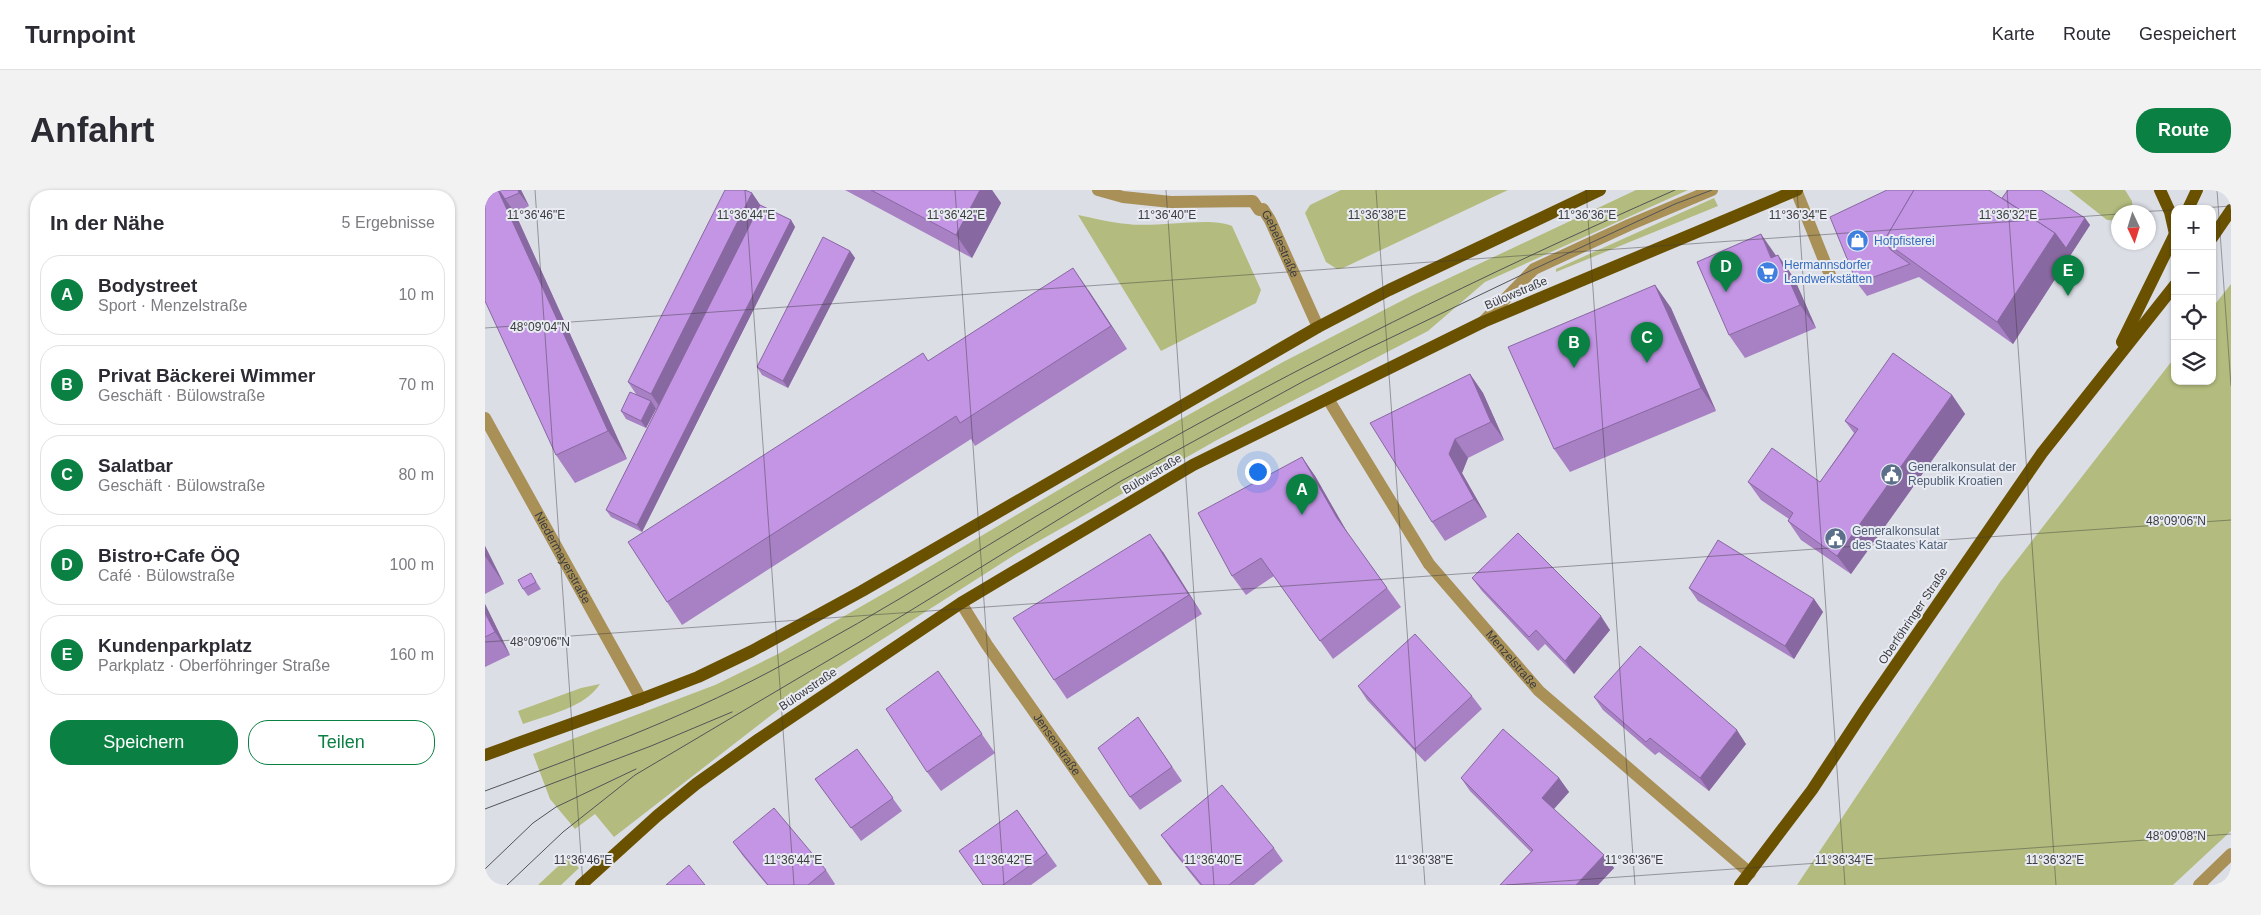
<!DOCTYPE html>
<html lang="de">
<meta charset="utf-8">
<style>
body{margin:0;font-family:Helvetica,sans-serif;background:#f2f2f3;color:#2b2b33}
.controls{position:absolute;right:15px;top:15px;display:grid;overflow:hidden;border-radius:10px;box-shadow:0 1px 4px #0004}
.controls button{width:45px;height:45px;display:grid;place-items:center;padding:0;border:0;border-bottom:1px solid #e1e1e2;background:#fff;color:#2b2b33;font:25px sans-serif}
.compass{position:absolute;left:1626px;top:15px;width:45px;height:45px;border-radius:50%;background:#fff;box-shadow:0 1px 4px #0004;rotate:176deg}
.you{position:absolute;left:772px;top:281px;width:18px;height:18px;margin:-12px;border:4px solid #fff;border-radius:50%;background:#1a73e8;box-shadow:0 0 0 8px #1a73e833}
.badge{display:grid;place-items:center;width:32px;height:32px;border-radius:50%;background:#0b8043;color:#fff;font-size:16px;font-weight:700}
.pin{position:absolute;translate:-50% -41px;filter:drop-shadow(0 1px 2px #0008)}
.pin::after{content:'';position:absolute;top:26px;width:18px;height:15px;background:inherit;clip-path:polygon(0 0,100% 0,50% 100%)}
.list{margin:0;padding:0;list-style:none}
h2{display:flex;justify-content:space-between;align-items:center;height:65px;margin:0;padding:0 20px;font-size:21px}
h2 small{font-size:16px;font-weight:400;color:#7c7c81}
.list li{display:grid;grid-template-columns:32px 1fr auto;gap:15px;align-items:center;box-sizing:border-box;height:80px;margin:0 10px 10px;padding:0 10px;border:1px solid #e1e1e2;border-radius:20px}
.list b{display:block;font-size:19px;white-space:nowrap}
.list p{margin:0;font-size:16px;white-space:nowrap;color:#7c7c81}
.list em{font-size:16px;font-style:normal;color:#7c7c81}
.actions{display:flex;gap:10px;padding:15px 20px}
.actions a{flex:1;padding:11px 0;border:1px solid #0b8043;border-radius:20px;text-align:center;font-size:18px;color:#0b8043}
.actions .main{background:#0b8043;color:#fff}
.icon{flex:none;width:28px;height:28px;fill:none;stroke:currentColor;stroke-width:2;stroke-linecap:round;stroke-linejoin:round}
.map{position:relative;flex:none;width:1746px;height:695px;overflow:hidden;border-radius:20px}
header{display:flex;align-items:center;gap:30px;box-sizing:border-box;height:70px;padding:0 25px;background:#fff;border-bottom:1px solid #e1e1e2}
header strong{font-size:24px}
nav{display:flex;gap:28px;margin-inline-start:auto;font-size:18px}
.intro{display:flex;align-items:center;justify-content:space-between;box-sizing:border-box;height:120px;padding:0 30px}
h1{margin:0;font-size:35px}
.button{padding:12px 22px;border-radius:20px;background:#0b8043;color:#fff;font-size:18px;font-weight:700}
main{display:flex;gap:30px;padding:0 30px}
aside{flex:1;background:#fff;border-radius:20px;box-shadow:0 1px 4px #0004}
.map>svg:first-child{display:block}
.green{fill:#b3bc7e}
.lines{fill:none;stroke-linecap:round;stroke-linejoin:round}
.minor{stroke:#a89056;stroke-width:12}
.major{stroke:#6a5100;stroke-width:12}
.tram{stroke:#535458;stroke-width:1}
.wall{fill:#a880c4}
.shaded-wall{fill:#8868a0}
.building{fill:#c395e4;stroke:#8868a0}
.ticks{fill:none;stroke:#3b3c3f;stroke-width:1;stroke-opacity:0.45}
.labels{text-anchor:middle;stroke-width:4;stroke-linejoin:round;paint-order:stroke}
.shop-label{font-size:12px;fill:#366cbe;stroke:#e9ebf3;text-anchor:start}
.street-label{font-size:12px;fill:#3b3c3f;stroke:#e9ebf3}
.service-label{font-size:12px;fill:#4e5e75;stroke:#e9ebf3;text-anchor:start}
.ticks-label{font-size:12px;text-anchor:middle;fill:#3b3c3f;stroke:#e9ebf3;stroke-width:4;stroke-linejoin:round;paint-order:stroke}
</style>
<header>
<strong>Turnpoint</strong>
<nav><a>Karte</a><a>Route</a><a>Gespeichert</a></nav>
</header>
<div class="intro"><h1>Anfahrt</h1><a class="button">Route</a></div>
<main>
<aside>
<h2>In der Nähe<small>5 Ergebnisse</small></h2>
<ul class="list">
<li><span class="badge">A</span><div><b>Bodystreet</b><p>Sport · Menzelstraße</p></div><em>10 m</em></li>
<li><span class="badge">B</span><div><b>Privat Bäckerei Wimmer</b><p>Geschäft · Bülowstraße</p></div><em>70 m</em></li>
<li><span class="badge">C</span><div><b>Salatbar</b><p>Geschäft · Bülowstraße</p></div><em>80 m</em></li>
<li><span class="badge">D</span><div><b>Bistro+Cafe ÖQ</b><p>Café · Bülowstraße</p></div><em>100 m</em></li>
<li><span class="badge">E</span><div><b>Kundenparkplatz</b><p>Parkplatz · Oberföhringer Straße</p></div><em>160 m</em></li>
</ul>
<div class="actions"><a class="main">Speichern</a><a>Teilen</a></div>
</aside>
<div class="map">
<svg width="1746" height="695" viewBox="0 0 1746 695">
<rect width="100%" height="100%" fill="#dcdee6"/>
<!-- green -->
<g class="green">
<path d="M856,0H1023L858,78L852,79L841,72L820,23L825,15Z"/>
<path d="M1151,0H1203L1000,92L943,141L732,250L531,364L343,484L289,523L129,647L110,624L90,639L65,609L48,564L230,495L293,464L424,389L644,258L798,172L928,105Z"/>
<path d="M1584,0H1640L1647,11L1648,22H1634L1633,31L1622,30Z"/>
<path d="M1229,8L1233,16L1071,82V79Z"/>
<path d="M593,25C609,28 626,33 643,34C670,38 727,26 747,36L776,100L771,113L676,161Z"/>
<path d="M1746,94V641L1688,695H1312L1515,392L1690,167V191H1727V118Z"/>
<path d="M115,494C99,518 65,524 38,534L33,521L96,498Z"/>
<path d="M83,667L94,678L76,695H53Z"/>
</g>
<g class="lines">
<!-- minor -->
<g class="minor">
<path id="s1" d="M613,0L638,7L686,12L768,11L774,20L778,19L785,30L833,137"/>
<path d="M1311,0L1345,85"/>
<path d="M998,132L1049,79L1144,35L1227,0"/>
<path id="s2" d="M843,209L944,374L1054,501L1265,683"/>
<path id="s3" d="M0,228L156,509"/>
<path id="s4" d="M476,413L502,455L671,695"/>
<path d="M1714,695L1746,664"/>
</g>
<!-- major -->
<g class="major">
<path d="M1675,0L1685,22L1690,44"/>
<path d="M1703,19L1712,0"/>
<path d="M1727,48L1746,20"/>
<path d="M1637,152L1690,44"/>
<path d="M0,565L156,509L213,487L267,461L377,401L833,137L904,100L1115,0"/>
<path d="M96,695L172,626L211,594L274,549L476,413L708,275L998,132L1312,0"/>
<path d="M1255,695L1327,600L1381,518L1557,263L1690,95"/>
</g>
<!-- tram -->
<g class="tram">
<path d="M0,601C97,565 193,530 284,482C404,420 515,345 632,279C813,176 999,84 1190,0"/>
<path d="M0,619L166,556L247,522"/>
<path d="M0,679L48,633L71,617L151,579"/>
<path d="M22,695L78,642L150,585L376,451L636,291L819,191L878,161L1049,79L1190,14L1227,0"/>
</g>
</g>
<!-- wall -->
<g class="wall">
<path d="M0,0H36L44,16L30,23L142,269L90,293L71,265Z"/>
<path d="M360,0H507L516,13L487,68Z"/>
<path d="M1402,0L1517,8L1600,28L1605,35L1528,154L1434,87L1382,106L1372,93Z"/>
<path d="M267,3L275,15L306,30L310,37L157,342L126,327L121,320L172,219H171L161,238L141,229L136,221L151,204L143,192Z"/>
<path d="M365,61L370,68L303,198L277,185L272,177Z"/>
<path d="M1292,66L1309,88L1331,138L1260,168L1244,145Z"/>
<path d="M1170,95L1186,118L1231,221L1085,282L1069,259Z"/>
<path d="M604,101L642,159L490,256L486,249L197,435L182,412L443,171Z"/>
<path d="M985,184L998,203L1019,250L983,268L977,283L1002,327L960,351L947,332Z"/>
<path d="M1467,205L1480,224L1366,384L1316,350L1303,331L1304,329L1276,310L1263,292H1335L1369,243L1360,231Z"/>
<path d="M817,267L830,286L863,344L916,417L848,469L789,386L761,405L747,386Z"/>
<path d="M0,356L19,394L0,404Z"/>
<path d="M678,362L717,424L582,509L569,490Z"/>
<path d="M987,388L1125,440L1089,484L1060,454L1053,461L997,401Z"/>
<path d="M50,390L56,399L43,406L38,399Z"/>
<path d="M1204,398L1329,409L1338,422L1309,469L1213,411Z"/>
<path d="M0,414L25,465L0,477Z"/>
<path d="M453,481L510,563L456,601L442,582Z"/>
<path d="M873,496L987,506L997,519L940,572L882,510Z"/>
<path d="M1109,507L1261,554L1224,601L1174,562L1170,565L1118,520Z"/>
<path d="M653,527L697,591L655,620L645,607Z"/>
<path d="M372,559L417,621L376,651L330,589Z"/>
<path d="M976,588H1074L1084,602L1069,619L1119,665L1129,678L1113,695H1015L1046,662L985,601Z"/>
<path d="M532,620L572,676L546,695H498Z"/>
<path d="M676,645L789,658L798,671L769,695H715L686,659Z"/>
<path d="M248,652L341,680L350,694L349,695H282L258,666Z"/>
</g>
<!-- shaded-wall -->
<g class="shaded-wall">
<path d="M13,0H14L30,23L142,269L123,241Z"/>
<path d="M33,0H36L44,16L34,3Z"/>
<path d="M495,0H507L516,13L487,68L471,45Z"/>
<path d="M267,3L280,22L179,223L166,204Z"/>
<path d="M1600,28L1605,35L1528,154L1512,132L1570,43Z"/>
<path d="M306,30L310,37L157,342L152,335Z"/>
<path d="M1276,44L1292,67L1286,68Z"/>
<path d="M365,61L370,68L303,198L298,191Z"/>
<path d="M1293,65L1309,88L1331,138L1315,115Z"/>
<path d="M588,78L604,101L642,159L626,136Z"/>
<path d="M1170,95L1186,118L1231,221L1216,198Z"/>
<path d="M985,184L998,203L1019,250L1006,232Z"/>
<path d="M1467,205L1480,224L1366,384L1352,366Z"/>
<path d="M166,211L171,219L161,238L156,231Z"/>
<path d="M970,249L983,268L977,283L1002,327L989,309L964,264Z"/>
<path d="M817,267L830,286L865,347L852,328Z"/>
<path d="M665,344L678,362L717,424L704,405Z"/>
<path d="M0,356L19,394L0,366Z"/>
<path d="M1329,409L1338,422L1309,469L1300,456Z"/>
<path d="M0,414L25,465L10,442L0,423Z"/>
<path d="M1116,426L1125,440L1089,484L1080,471Z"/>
<path d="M1252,540L1261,554L1224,601L1215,588Z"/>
<path d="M1074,588L1084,602L1066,622L1057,608Z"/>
<path d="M1119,665L1129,678L1113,695H1091Z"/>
</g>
<!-- building -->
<g class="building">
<path d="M0,0H13L123,241L71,265L0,111Z"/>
<path d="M14,0H33L34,3L20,9Z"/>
<path d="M240,0H260L267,3L166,204L143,192Z"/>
<path d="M386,0H495L471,45Z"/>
<path d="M1402,0H1429L1399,51L1406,60L1425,74L1372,93L1345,27Z"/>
<path d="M1429,0H1504L1570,43L1512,132L1399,51Z"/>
<path d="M1523,0H1556L1600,28L1581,58L1570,43L1517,8Z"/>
<path d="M275,15L306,30L152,335L121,320Z"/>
<path d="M1276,44L1286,68L1293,65L1315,115L1244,145L1212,72Z"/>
<path d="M338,47L365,61L298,191L272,177Z"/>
<path d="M588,78L626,136L475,233L471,226L182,412L143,352L438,163L443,171Z"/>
<path d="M1170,95L1216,198L1069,259L1023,157Z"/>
<path d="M1408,163L1467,205L1352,366L1303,331L1308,323L1263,292L1287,258L1335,292L1373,239L1360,231Z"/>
<path d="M985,184L1006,232L970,249L964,264L989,309L947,332L885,233Z"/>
<path d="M145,202L166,211L156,231L136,221Z"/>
<path d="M817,267L852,328L902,398L835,451L776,368L747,386L713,323Z"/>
<path d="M1033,343L1116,426L1080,471L1051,440L1044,447L987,388Z"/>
<path d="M665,344L704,405L569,490L528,428Z"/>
<path d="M1233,350L1329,409L1300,456L1204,398Z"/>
<path d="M46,383L51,392L38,399L33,390Z"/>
<path d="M0,423L10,442L0,447Z"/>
<path d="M930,444L987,506L930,559L873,496Z"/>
<path d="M1155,456L1252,540L1215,588L1165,548L1161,552L1109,507Z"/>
<path d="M453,481L497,544L442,582L401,519Z"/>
<path d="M653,527L687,577L645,607L613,558Z"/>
<path d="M1018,539L1074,588L1057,608L1119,665L1091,695H1015L1048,660L976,588Z"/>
<path d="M372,559L408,608L366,638L330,589Z"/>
<path d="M737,595L789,658L744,695H717L676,645Z"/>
<path d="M289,618L341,680L323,695H283L248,652Z"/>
<path d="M532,620L562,663L518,695H498L474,661Z"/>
<path d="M204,675L220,695H181Z"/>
</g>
<!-- ticks -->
<path class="ticks" d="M50,0L98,695M260,0L309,695M470,0L519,695M681,0L729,695M891,0L940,695M1101,0L1150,695M1312,0L1360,695M1522,0L1571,695M1732,0L1746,196M1703,19L1746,16M1649,22L1690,20M0,138L1634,24M0,452L1746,330M1021,695L1746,644"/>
<!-- icons -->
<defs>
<symbol id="shop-disc" viewBox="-11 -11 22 22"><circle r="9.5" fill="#3f7fe0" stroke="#e9ebf3"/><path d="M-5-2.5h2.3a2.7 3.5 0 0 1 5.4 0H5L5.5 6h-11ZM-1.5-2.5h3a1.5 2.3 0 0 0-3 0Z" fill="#fff"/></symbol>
<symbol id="supermarket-disc" viewBox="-11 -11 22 22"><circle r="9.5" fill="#3f7fe0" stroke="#e9ebf3"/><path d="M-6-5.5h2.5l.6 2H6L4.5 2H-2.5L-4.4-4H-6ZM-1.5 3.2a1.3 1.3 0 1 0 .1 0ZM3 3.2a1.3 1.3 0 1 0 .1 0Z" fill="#fff"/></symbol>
<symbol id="civic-disc" viewBox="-11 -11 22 22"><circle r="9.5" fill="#5c6f8a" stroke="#e9ebf3"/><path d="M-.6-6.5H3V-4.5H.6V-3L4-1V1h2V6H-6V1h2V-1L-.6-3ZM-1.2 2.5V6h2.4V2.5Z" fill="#fff"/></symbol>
</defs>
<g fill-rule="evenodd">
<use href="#shop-disc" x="1360" y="38" width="25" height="25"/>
<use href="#supermarket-disc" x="1270" y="70" width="25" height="25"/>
<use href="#civic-disc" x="1394" y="272" width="25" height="25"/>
<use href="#civic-disc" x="1338" y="336" width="25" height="25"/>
</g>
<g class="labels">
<!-- shop labels -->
<g class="shop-label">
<text x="1389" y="55">Hofpfisterei</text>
<text x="1299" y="79">Hermannsdorfer<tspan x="1299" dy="14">Landwerkstätten</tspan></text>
</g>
<!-- street labels -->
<g class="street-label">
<text dy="4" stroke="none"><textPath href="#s1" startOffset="210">Gebelestraße</textPath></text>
<text transform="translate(1031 103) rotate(-23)" y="4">Bülowstraße</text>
<text transform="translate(667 284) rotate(-31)" y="4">Bülowstraße</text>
<text dy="4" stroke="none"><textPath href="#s3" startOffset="160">Niedermayerstraße</textPath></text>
<text transform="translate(1428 426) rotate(-56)" y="4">Oberföhringer Straße</text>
<text dy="4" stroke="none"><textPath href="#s2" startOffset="320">Menzelstraße</textPath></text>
<text transform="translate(323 499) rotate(-34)" y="4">Bülowstraße</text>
<text dy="4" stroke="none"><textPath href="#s4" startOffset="171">Jensenstraße</textPath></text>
</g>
<!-- service labels -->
<g class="service-label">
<text x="1423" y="281">Generalkonsulat der<tspan x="1423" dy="14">Republik Kroatien</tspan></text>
<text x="1367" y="345">Generalkonsulat<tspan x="1367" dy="14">des Staates Katar</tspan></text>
</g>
</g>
<g class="ticks-label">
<text x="51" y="29">11°36'46"E</text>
<text x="261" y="29">11°36'44"E</text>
<text x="471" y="29">11°36'42"E</text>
<text x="682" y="29">11°36'40"E</text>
<text x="892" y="29">11°36'38"E</text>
<text x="1102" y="29">11°36'36"E</text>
<text x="1313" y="29">11°36'34"E</text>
<text x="1523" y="29">11°36'32"E</text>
<text x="55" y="141">48°09'04"N</text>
<text x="1691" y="335">48°09'06"N</text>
<text x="55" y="456">48°09'06"N</text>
<text x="1691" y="650">48°09'08"N</text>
<text x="98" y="674">11°36'46"E</text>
<text x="308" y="674">11°36'44"E</text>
<text x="518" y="674">11°36'42"E</text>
<text x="728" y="674">11°36'40"E</text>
<text x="939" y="674">11°36'38"E</text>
<text x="1149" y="674">11°36'36"E</text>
<text x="1359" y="674">11°36'34"E</text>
<text x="1570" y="674">11°36'32"E</text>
</g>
</svg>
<div class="controls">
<button>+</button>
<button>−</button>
<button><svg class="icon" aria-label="locate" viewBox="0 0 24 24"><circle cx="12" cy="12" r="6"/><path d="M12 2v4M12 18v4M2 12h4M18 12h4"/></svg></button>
<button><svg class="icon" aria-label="layers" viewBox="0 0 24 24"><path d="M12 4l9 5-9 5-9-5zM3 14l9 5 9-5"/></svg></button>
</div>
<svg class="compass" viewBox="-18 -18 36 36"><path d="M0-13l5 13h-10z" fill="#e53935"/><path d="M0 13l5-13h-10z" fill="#7c7c81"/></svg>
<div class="you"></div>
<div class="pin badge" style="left:817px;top:325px">A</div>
<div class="pin badge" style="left:1089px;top:178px">B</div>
<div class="pin badge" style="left:1162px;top:173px">C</div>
<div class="pin badge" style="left:1241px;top:102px">D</div>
<div class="pin badge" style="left:1583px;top:106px">E</div>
</div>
</main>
